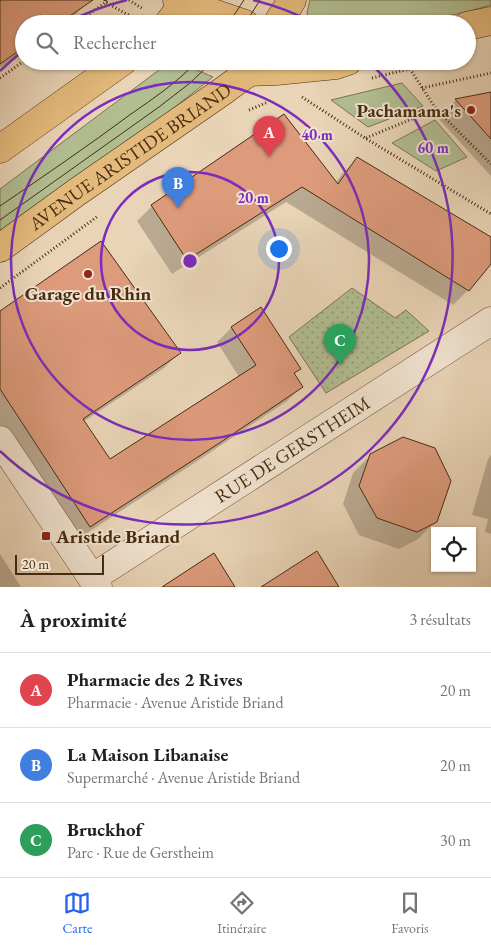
<!DOCTYPE html>
<html lang="fr">
<meta charset="utf-8">
<style>
body{margin:0;font-family:"EB Garamond",serif;background:#f6f6f6;color:#202124}
.controls{position:absolute;right:15px;bottom:15px;display:grid;overflow:hidden;border-radius:0px;box-shadow:0 1px 4px #0004}
.controls button{width:45px;height:45px;display:grid;place-items:center;padding:0;border:0;border-bottom:1px solid #e0e0e0;background:#fff;color:#202124;font:25px sans-serif}
.scale{position:absolute;left:15px;bottom:12px;width:89px;box-sizing:border-box;padding-left:5px;border:2px solid #472c11;border-top:0;font-size:14px;line-height:18px;white-space:nowrap;color:#472c11;-webkit-text-stroke:4px #f1e3d0;paint-order:stroke}
.you{position:absolute;left:278px;top:248px;width:18px;height:18px;margin:-12px;border:4px solid #fff;border-radius:50%;background:#1a73e8;box-shadow:0 0 0 8px #1a73e833}
.badge{display:grid;place-items:center;width:32px;height:32px;border-radius:50%;background:#2563eb;color:#fff;font-size:16px;font-weight:700}
.pin{position:absolute;translate:-50% -41px;filter:drop-shadow(0 1px 2px #0008)}
.pin::after{content:'';position:absolute;top:26px;width:18px;height:15px;background:inherit;clip-path:polygon(0 0,100% 0,50% 100%)}
.list{margin:0;padding:0;list-style:none}
h2{display:flex;justify-content:space-between;align-items:center;height:65px;margin:0;padding:0 20px;font-size:21px}
h2 small{font-size:16px;font-weight:400;color:#757577}
.list li{display:grid;grid-template-columns:32px 1fr auto;gap:15px;align-items:center;box-sizing:border-box;height:75px;padding:0 20px;border-top:1px solid #e0e0e0}
.list b{display:block;font-size:19px;white-space:nowrap}
.list p{margin:0;font-size:16px;white-space:nowrap;color:#757577}
.list em{font-size:16px;font-style:normal;color:#757577}
.icon{flex:none;width:28px;height:28px;fill:none;stroke:currentColor;stroke-width:2;stroke-linecap:round;stroke-linejoin:round}
.map{position:relative;flex:none;width:491px;height:587px;overflow:hidden}
.search{position:absolute;background:#fff;box-shadow:0 1px 4px #0004;left:15px;right:15px;top:15px;height:55px;display:flex;align-items:center;gap:12px;box-sizing:border-box;padding:0 18px;border-radius:28px;color:#757577;font-size:19px}
.sheet{height:290px;background:#fff}
nav{display:flex;justify-content:space-around;align-items:center;box-sizing:border-box;height:70px;border-top:1px solid #e0e0e0;background:#fff;font-size:14px;color:#757577}
nav a{display:grid;justify-items:center;gap:2px}
nav .on{color:#2563eb}
.map>svg:first-child{display:block}
.grass{fill:#b1be92;stroke:#7c7552}
.park{fill:url(#park-dots);stroke:#7c7552}
.shadow{fill:#0003}
.building{fill:#dd9b7c;stroke:#472c11}
.lines{fill:none;stroke-linecap:round;stroke-linejoin:round}
.minor-casing{stroke:#70563a;stroke-width:29}
.major-casing{stroke:#472c11;stroke-width:29}
.path{stroke:#472c11;stroke-width:3;stroke-dasharray:1 2.5;stroke-linecap:butt}
.minor{stroke:#f1e3d0;stroke-width:28}
.major{stroke:#e4ba7c;stroke-width:28}
.tram{stroke:#472c11;stroke-width:1}
.ring{fill:none;stroke:#7b2cbf;stroke-width:2.5}
.poi-dot{fill:#8f2418;stroke:#f1e3d0;stroke-width:2}
.labels{text-anchor:middle;stroke-width:4;stroke-linejoin:round;paint-order:stroke}
.poi-label{font-size:19px;font-weight:bold;fill:#472c11;stroke:#f1e3d0;text-anchor:end}
.street-label{font-size:19px;fill:#472c11;stroke:#f1e3d0}
.centre{fill:#7b2cbf;stroke:#f1e3d0;stroke-width:2.5}
.ring-label{font-size:15px;text-anchor:middle;font-weight:bold;fill:#7b2cbf;stroke:#f1e3d0;stroke-width:4;stroke-linejoin:round;paint-order:stroke}
</style>
<div class="map">
<svg width="491" height="587" viewBox="0 0 491 587">
<defs>
<pattern id="park-dots" width="8" height="8" patternUnits="userSpaceOnUse" patternTransform="scale(1.25)"><rect width="8" height="8" fill="#b1be92"/><path d="M2 2h.1M6 6h.1" fill="none" stroke="#929b76" stroke-width="1.8" stroke-linecap="round"/></pattern>
</defs>
<rect width="100%" height="100%" fill="#e9d4b7"/>
<filter id="stains"><feTurbulence type="fractalNoise" baseFrequency=".004" numOctaves="4"/><feColorMatrix values="0 0 0 0 .2 0 0 0 0 .09 0 0 0 0 .02 0 0 0 .5 -.17"/></filter>
<radialGradient id="worn" r=".72"><stop offset=".6" stop-color="#630" stop-opacity="0"/><stop offset="1" stop-color="#630" stop-opacity=".3"/></radialGradient>
<!-- grass -->
<g class="grass">
<path d="M310,0H491V5L462,13L420,21L316,22L309,19L307,13Z"/>
<path d="M171,61H176L213,77L0,245V189Z"/>
<path d="M402,83L423,106L368,127L331,100Z"/>
<path d="M435,120L467,157L436,171L392,143Z"/>
</g>
<!-- park -->
<path class="park" d="M352,288L395,318L406,310L429,331L326,393L289,337Z"/>
<!-- shadow -->
<g class="shadow">
<path d="M0,0H85L88,2L71,19L64,24H24V51L0,68Z"/>
<path d="M491,93V176L438,118L456,100Z"/>
<path d="M283,116L335,184L342,174L357,159L491,238V262L468,290L453,305L286,202L172,274L137,221L152,206Z"/>
<path d="M0,312L179,353L164,368L83,422L110,461L239,377L217,342L231,328L299,369L294,374L302,386L287,401L205,456L75,541L0,426Z"/>
<path d="M371,455L436,521L418,539L399,549L359,535L343,504L353,473Z"/>
<path d="M491,455V534L485,532L488,519L472,515L488,459Z"/>
<path d="M0,554L21,587H0Z"/>
</g>
<!-- building -->
<g class="building">
<path d="M0,0H93L58,24H24V47L0,64Z"/>
<path d="M491,92V139L455,99Z"/>
<path d="M284,114L338,184L357,157L491,237V264L469,291L302,187L187,260L151,205Z"/>
<path d="M101,241L181,353L83,419L110,459L256,365L231,327L261,307L301,369L294,373L303,387L221,442L90,527L0,389V311Z"/>
<path d="M403,437L435,448L451,481L437,522L417,532L377,518L359,486L370,454Z"/>
<path d="M317,551L339,587H261Z"/>
<path d="M214,553L235,587H162Z"/>
</g>
<g class="lines">
<defs>
<g id="minor">
<path d="M0,440L98,587"/>
<path id="s1" d="M92,578L491,321"/>
</g>
<g id="major">
<path d="M177,0L184,3L245,24"/>
<path d="M168,24L186,0"/>
<path d="M277,24L292,0"/>
<path d="M467,26L491,21"/>
<path d="M249,72L276,71L336,65L348,61"/>
<path d="M0,149L123,61"/>
<path id="s2" d="M0,248L77,192L223,91L249,72L256,61"/>
</g>
</defs>
<!-- minor casing -->
<use href="#minor" class="minor-casing"/>
<!-- major casing -->
<use href="#major" class="major-casing"/>
<!-- path -->
<g class="path">
<path d="M105,0V2L139,21"/>
<path d="M129,0L143,9"/>
<path d="M75,24L109,0"/>
<path d="M0,78L24,61"/>
<path d="M372,78L442,61"/>
<path d="M422,88L491,73"/>
<path d="M302,97L365,138L491,214"/>
<path d="M436,109L491,164"/>
<path d="M249,110L268,102"/>
<path d="M366,138L436,109L410,69"/>
<path d="M0,288L98,216"/>
</g>
<!-- minor -->
<use href="#minor" class="minor"/>
<!-- major -->
<use href="#major" class="major"/>
<!-- tram -->
<g class="tram">
<path d="M228,24L244,0"/>
<path d="M245,24L260,0"/>
<path d="M0,206C44,176 88,146 131,114C154,98 178,82 197,61"/>
<path d="M0,220L159,107L190,83L213,61"/>
</g>
</g>
<!-- distance rings -->
<g class="ring">
<circle cx="190" cy="261" r="89"/>
<circle cx="190" cy="261" r="179"/>
<path d="M0 71A268 268 0 0 1 23 51M66 23A268 268 0 0 1 127 0M253 0A268 268 0 0 1 314 23M369 62A268 268 0 1 1 0 451"/>
</g>
<!-- markers -->
<g class="poi-dot">
<circle cx="471" cy="110" r="5"/>
<circle cx="88" cy="274" r="5"/>
<rect x="41" y="531" width="10" height="10" rx="2.5"/>
</g>
<g class="labels">
<!-- poi labels -->
<g class="poi-label">
<text x="461" y="117">Pachamama's</text>
<text x="88" y="300" text-anchor="middle">Garage du Rhin</text>
<text x="56" y="543" text-anchor="start">Aristide Briand</text>
</g>
<!-- street labels -->
<g class="street-label">
<text dy="7" stroke="none"><textPath href="#s2" startOffset="159">AVENUE ARISTIDE BRIAND</textPath></text>
<text dy="7" stroke="none"><textPath href="#s1" startOffset="238">RUE DE GERSTHEIM</textPath></text>
</g>
</g>
<circle cx="190" cy="261" r="8" class="centre"/>
<g class="ring-label">
<text x="317" y="140">40 m</text>
<text x="433" y="153">60 m</text>
<text x="253" y="203">20 m</text>
</g>
<rect width="100%" height="100%" filter="url(#stains)"/>
<rect width="100%" height="100%" fill="url(#worn)"/>
</svg>
<div class="controls">
<button><svg class="icon" aria-label="locate" viewBox="0 0 24 24"><circle cx="12" cy="12" r="6"/><path d="M12 2v4M12 18v4M2 12h4M18 12h4"/></svg></button>
</div>
<div class="scale">20 m</div>
<div class="you"></div>
<div class="pin badge" style="left:269px;top:157px;background:#e0444e">A</div>
<div class="pin badge" style="left:178px;top:208px;background:#3f7fe0">B</div>
<div class="pin badge" style="left:340px;top:365px;background:#2e9e5b">C</div>
<div class="search"><svg class="icon" aria-label="search" viewBox="0 0 24 24"><circle cx="10" cy="10" r="6"/><path d="M15 15l6 6"/></svg>Rechercher</div>
</div>
<section class="sheet">
<h2>À proximité<small>3 résultats</small></h2>
<ul class="list">
<li><span class="badge" style="background:#e0444e">A</span><div><b>Pharmacie des 2 Rives</b><p>Pharmacie · Avenue Aristide Briand</p></div><em>20 m</em></li>
<li><span class="badge" style="background:#3f7fe0">B</span><div><b>La Maison Libanaise</b><p>Supermarché · Avenue Aristide Briand</p></div><em>20 m</em></li>
<li><span class="badge" style="background:#2e9e5b">C</span><div><b>Bruckhof</b><p>Parc · Rue de Gerstheim</p></div><em>30 m</em></li>
</ul>
</section>
<nav>
<a class="on"><svg class="icon" aria-label="map" viewBox="0 0 24 24"><path d="M3 6l6-2 6 2 6-2v14l-6 2-6-2-6 2zM9 4v14M15 6v14"/></svg>Carte</a>
<a><svg class="icon" aria-label="directions" viewBox="0 0 24 24"><path d="M12 3l9 9-9 9-9-9zM9 14v-3h6M13 9l2 2-2 2"/></svg>Itinéraire</a>
<a><svg class="icon" aria-label="saved" viewBox="0 0 24 24"><path d="M7 4h10v16l-5-4-5 4z"/></svg>Favoris</a>
</nav>
